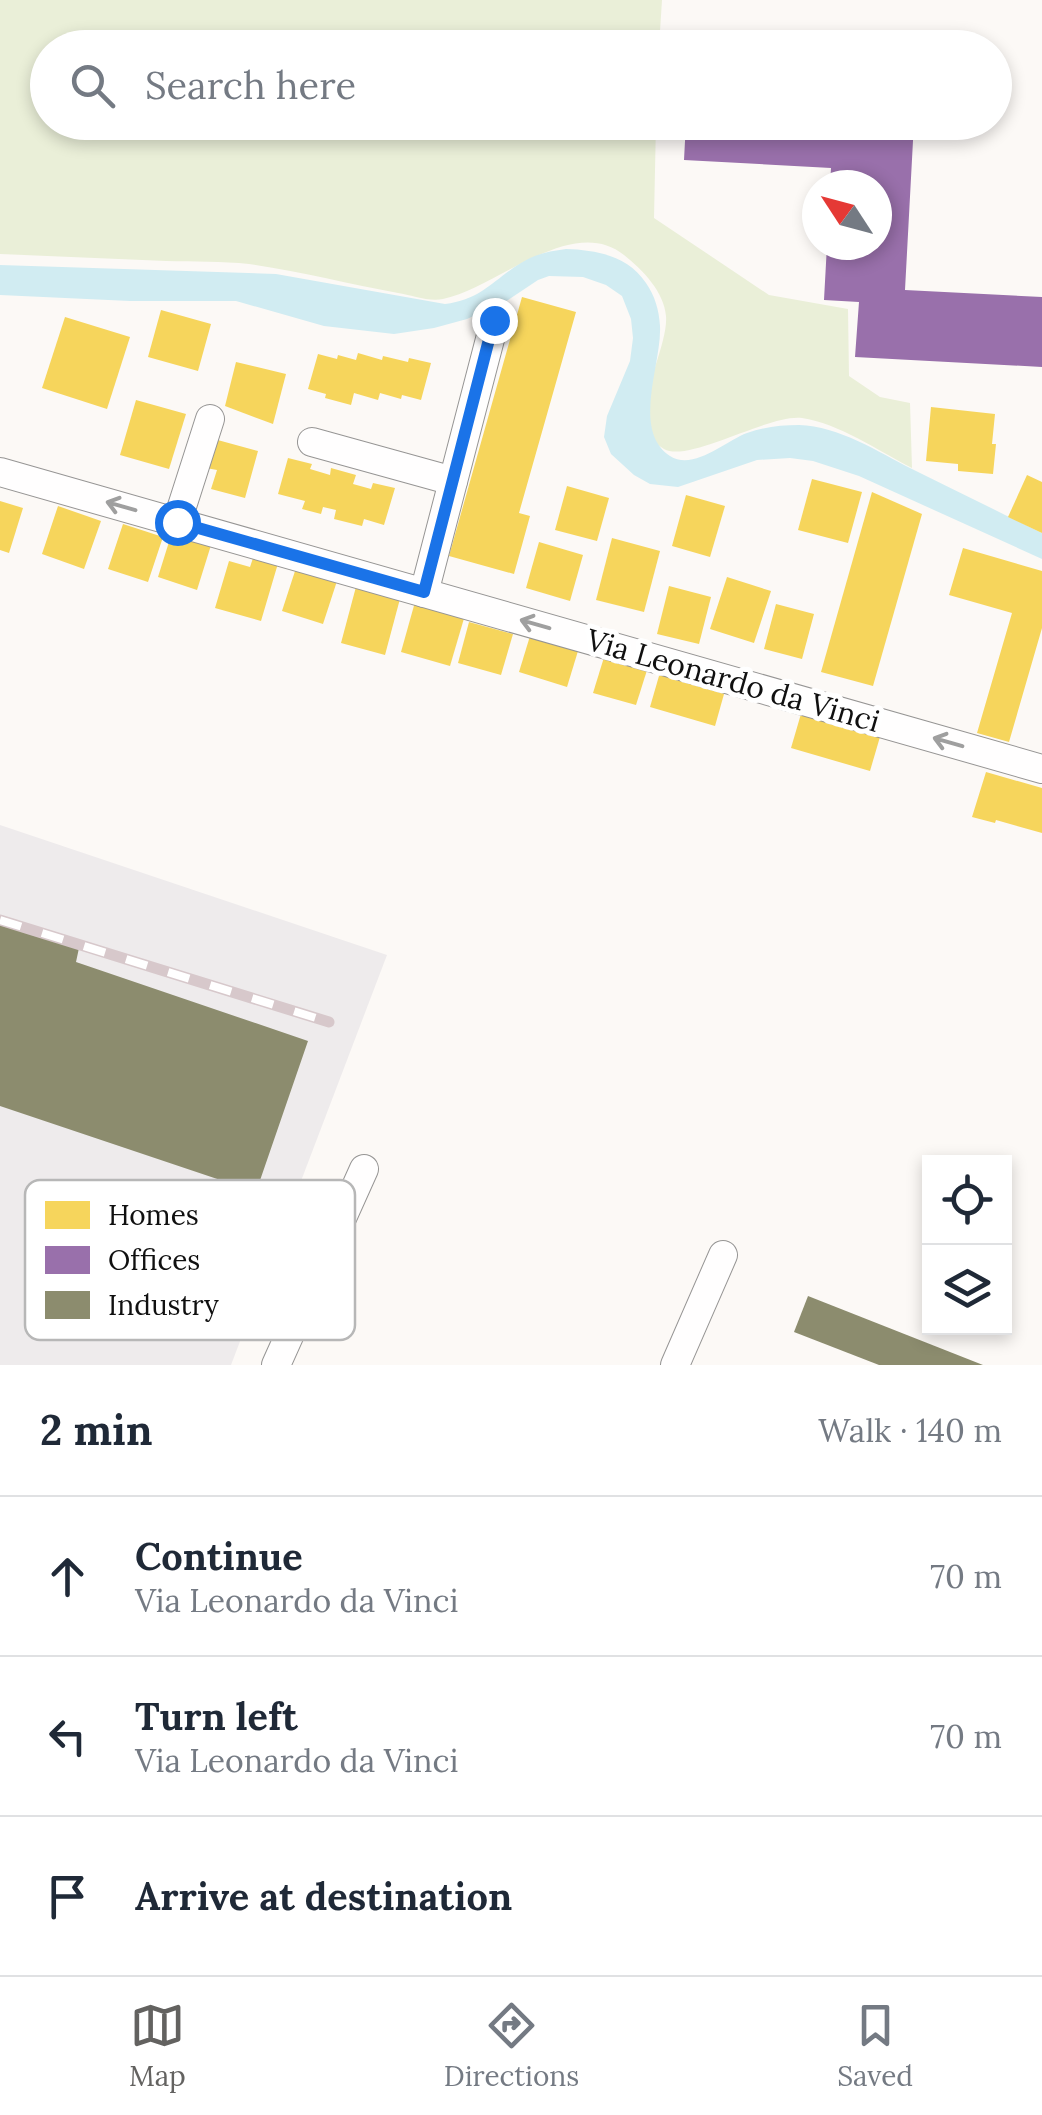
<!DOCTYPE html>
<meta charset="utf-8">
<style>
body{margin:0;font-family:Lora,serif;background:#f2f2f3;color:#1f2937}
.controls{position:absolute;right:30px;bottom:30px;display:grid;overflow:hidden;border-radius:0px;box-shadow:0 5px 15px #0003}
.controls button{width:90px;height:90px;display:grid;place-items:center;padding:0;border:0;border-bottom:2px solid #e0e1e3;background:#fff;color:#1f2937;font:50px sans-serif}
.compass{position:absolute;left:802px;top:170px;width:90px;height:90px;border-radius:50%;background:#fff;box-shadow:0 5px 15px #0003;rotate:306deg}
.stop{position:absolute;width:30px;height:30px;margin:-22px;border:8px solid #1a73e8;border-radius:50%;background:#fff}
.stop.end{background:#1a73e8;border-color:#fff;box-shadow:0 2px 10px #0008}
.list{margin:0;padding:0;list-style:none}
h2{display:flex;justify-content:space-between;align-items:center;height:130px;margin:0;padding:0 40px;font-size:42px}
h2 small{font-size:32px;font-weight:400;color:#747a83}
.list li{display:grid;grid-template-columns:65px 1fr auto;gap:30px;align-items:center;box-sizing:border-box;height:160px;padding:0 40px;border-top:2px solid #e0e1e3}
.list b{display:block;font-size:38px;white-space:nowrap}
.list p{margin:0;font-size:32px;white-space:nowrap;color:#747a83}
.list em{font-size:32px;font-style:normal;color:#747a83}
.icon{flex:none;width:55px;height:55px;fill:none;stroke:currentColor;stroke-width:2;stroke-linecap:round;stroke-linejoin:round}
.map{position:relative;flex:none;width:1042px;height:1365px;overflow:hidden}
.search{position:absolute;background:#fff;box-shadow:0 5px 15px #0003;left:30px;right:30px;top:30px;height:110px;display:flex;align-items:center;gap:25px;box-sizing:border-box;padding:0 35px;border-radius:55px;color:#747a83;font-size:38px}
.sheet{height:610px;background:#fff}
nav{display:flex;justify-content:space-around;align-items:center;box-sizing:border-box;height:140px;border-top:2px solid #e0e1e3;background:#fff;font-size:28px;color:#747a83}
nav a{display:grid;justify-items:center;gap:5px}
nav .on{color:#636260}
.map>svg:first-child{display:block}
.industrial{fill:#eeebec}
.green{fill:#eaefd8}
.water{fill:#d1ecf2}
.homes{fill:#f6d55c}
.offices{fill:#9970ab}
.industry{fill:#8c8c6e}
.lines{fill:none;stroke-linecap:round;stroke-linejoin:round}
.minor-casing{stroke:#969594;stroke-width:30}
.minor{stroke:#fffefe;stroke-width:28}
.rail-casing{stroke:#d7c8cb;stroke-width:11}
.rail{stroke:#fff;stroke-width:8;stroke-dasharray:22;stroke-linecap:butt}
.oneway{stroke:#9f9f9f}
.route{stroke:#1a73e8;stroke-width:12}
.labels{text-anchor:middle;stroke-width:10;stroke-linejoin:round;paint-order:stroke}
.street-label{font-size:30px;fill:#101010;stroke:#fff}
.key{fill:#fff;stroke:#b7b7b7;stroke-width:2.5}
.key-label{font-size:28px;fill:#101010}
</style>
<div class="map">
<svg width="1042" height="1365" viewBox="0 0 1042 1365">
<rect width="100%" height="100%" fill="#fcf9f6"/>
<!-- industrial -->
<path class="industrial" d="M0,825L387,955L231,1365H0Z"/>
<!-- green -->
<path class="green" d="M0,0H662L659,47L48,48V122L656,123L654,218L769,295L848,309L849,376L880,397L910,403L912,468C879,451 838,423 802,418C768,414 689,463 664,449C619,425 669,353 666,316C664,292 643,270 624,255C572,213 495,289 443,299C429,302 411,295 398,293C349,284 299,271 249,264C222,261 194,262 166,261C111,259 55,256 0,254Z"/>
<!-- water -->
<path class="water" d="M566,249C597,250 628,256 646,283C655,296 659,310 660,326C662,364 631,430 670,456C694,471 725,441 747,433C764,427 781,425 799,425C839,426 878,452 912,469C955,490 999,512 1042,533V559L859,476L813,461L790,458L757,460L678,487L650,484L634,475L611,454L604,437L607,416L630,361L633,338L631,319L622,296L606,285L583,277L549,276L538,280L505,302L467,319L434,328L394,334L324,326L236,301H130L0,295V265L276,274L445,304C481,300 493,280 521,263C535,254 550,251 566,249Z"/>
<!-- homes -->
<g class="homes">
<path d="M522,297L576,312L519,513L530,516L514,574L449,556Z"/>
<path d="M161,310L211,324L198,371L148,357Z"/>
<path d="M65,317L130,337L107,409L42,388Z"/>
<path d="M358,353L382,360L383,356L408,362L409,358L431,363L421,400L402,395L401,399L380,393L378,400L354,393L351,405L325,398L326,394L308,389L318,354L337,359L338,355L356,360Z"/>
<path d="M236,362L286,374L273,424L225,406Z"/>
<path d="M136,400L186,414L169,469L120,455Z"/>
<path d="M931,407L995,414L992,444H996L993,474L958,471V464L926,461Z"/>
<path d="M214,439L258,451L245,498L211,489L217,470L206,468Z"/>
<path d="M288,458L312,464L310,469L330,475L331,468L356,475L353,484L371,489L373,483L395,488L384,525L364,519L362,526L334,519L336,510L323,507L321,514L302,509L305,501L278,494Z"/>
<path d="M1027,475L1042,482V533L1008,517Z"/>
<path d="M812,479L862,492L848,543L798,530Z"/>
<path d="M567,486L609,498L597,541L555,530Z"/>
<path d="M872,492L922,514L873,686L821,672Z"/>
<path d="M686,495L725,506L710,557L672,546Z"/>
<path d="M0,501L23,508L9,553L0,550Z"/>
<path d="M58,506L101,521L84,569L42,554Z"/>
<path d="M123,524L163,537L148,582L108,569Z"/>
<path d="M173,529L212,542L197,590L158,577Z"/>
<path d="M612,538L660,551L644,612L596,600Z"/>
<path d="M539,542L583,555L570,601L526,588Z"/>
<path d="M963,548L1042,571V628L1009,742L977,733L1012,613L949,595Z"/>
<path d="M255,552L279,560L261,621L215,608L229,561L250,567Z"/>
<path d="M296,568L337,581L323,624L282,611Z"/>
<path d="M727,577L771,591L754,643L710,629Z"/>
<path d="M357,583L401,595L385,655L341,643Z"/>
<path d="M669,586L711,597L699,644L657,634Z"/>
<path d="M415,602L465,615L450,666L401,652Z"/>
<path d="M776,604L814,614L802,659L764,649Z"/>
<path d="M469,622L513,634L501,675L458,663Z"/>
<path d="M530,636L578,651L567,687L519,672Z"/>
<path d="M605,654L648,667L636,705L593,693Z"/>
<path d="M661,669L726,687L715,726L650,707Z"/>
<path d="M803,707L882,730L870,771L791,748Z"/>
<path d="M986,772L1042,788V833L996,820L995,823L972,817Z"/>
</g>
<!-- offices -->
<path class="offices" d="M686,122H914L905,290L1042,297V367L855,357L859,302L824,300L827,245H877V185H830L831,168L684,160Z"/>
<!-- industry -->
<g class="industry">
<path d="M0,925L79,948L76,962L308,1041L256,1192L0,1106Z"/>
<path d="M808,1296L983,1365H879L794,1332Z"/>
</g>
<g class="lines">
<defs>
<g id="minor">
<path d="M312,442L453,481"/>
<path d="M0,472L1042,769"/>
<path d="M177,522L210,419"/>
<path d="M424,593L495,320"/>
<path d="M276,1365L364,1169"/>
<path d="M675,1365L723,1255"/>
</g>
</defs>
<!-- minor casing -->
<use href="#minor" class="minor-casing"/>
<!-- minor -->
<use href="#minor" class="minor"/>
<defs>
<path id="rail" d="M0,920L329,1022"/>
</defs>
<!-- rail casing -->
<use href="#rail" class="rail-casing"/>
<!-- rail -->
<use href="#rail" class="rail"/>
</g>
<!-- one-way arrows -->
<defs><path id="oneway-shaft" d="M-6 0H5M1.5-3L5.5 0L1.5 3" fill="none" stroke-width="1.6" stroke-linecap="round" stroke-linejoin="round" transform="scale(2.5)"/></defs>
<g class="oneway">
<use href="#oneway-shaft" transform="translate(121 506) rotate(-164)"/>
<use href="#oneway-shaft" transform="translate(535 624) rotate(-164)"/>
<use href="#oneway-shaft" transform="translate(948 742) rotate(-164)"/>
</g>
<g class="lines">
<!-- route -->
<path class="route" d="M177,522L424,592L494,320"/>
</g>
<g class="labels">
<!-- street labels -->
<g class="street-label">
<text transform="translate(733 681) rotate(16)" y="10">Via Leonardo da Vinci</text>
</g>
</g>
<!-- legend -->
<rect x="25" y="1180" width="330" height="160" rx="15" class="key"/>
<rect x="45" y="1201" width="45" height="28" fill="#f6d55c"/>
<rect x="45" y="1246" width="45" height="28" fill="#9970ab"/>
<rect x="45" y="1291" width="45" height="28" fill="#8c8c6e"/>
<g class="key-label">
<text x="108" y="1225">Homes</text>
<text x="108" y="1270">Offices</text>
<text x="108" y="1315">Industry</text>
</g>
</svg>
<div class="controls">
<button><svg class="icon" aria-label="locate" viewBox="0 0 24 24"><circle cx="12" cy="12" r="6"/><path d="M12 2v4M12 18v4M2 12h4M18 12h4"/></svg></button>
<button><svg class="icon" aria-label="layers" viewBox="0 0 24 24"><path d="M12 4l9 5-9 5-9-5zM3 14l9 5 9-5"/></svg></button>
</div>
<svg class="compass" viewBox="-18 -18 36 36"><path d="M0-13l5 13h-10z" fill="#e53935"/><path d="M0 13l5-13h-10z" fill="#747a83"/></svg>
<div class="stop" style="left:177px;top:522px"></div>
<div class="stop end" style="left:494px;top:320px"></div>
<div class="search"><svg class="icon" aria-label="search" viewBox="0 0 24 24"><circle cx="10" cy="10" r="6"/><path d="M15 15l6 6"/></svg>Search here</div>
</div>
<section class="sheet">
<h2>2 min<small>Walk · 140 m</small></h2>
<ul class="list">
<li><svg class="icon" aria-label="ahead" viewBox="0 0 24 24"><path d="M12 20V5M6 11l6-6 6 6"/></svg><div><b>Continue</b><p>Via Leonardo da Vinci</p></div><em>70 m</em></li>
<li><svg class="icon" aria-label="left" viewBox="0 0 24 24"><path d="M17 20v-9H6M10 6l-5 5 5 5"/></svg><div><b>Turn left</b><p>Via Leonardo da Vinci</p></div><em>70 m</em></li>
<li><svg class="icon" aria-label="arrive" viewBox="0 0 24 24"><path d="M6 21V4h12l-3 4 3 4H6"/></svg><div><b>Arrive at destination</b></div></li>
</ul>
</section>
<nav>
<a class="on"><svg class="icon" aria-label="map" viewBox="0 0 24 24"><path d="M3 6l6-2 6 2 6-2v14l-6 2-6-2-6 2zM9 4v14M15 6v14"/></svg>Map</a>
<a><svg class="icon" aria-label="directions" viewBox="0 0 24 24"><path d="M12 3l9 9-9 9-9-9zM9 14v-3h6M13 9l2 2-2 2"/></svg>Directions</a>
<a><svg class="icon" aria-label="saved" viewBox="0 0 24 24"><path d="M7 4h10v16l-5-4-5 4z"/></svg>Saved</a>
</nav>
